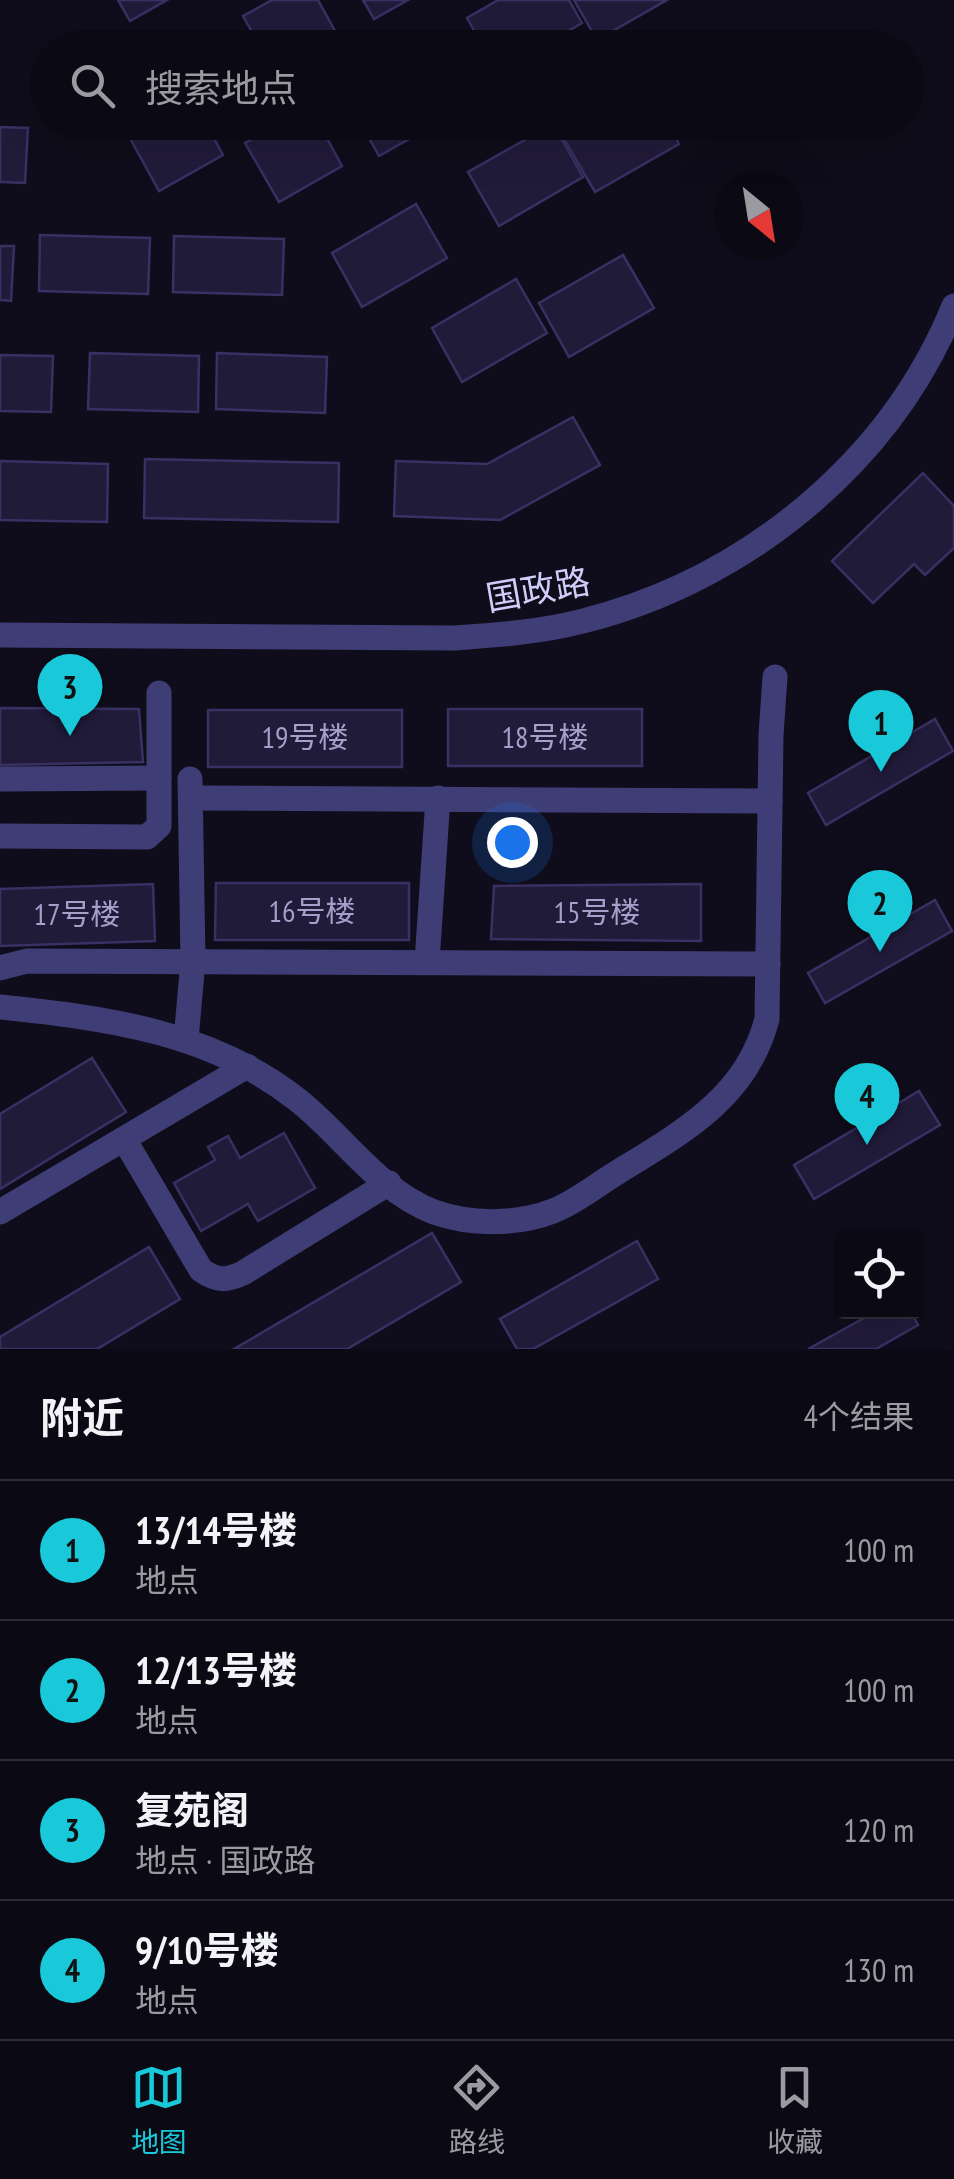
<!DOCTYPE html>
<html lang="zh">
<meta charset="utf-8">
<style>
body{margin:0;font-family:"PT Sans Narrow","Noto Sans SC",sans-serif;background:#191822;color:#f1f3f6}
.controls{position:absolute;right:30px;bottom:30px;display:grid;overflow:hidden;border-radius:10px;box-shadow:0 10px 40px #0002}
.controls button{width:90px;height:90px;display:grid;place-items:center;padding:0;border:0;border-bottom:2px solid #2b2b34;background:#0b0a14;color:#f1f3f6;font:50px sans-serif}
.compass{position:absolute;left:714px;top:170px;width:90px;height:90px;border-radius:50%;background:#0b0a14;box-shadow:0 10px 40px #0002;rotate:150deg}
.you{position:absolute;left:512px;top:842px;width:35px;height:35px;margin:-25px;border:8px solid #fff;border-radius:50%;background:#1a73e8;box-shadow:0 0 0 15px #1a73e833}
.badge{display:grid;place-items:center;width:65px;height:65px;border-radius:50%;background:#19c9d9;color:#111;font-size:32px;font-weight:700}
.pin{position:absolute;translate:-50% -82px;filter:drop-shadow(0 2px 5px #0008)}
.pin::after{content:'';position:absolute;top:52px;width:35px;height:30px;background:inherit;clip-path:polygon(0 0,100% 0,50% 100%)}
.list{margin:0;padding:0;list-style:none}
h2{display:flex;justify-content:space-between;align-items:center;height:130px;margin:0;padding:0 40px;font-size:42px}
h2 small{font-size:32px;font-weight:400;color:#9a9aa0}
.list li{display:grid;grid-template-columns:65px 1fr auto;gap:30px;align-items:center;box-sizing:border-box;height:140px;padding:0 40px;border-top:2px solid #2b2b34}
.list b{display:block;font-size:38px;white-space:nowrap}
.list p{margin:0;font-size:32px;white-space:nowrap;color:#9a9aa0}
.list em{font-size:32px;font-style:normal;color:#9a9aa0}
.icon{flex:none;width:55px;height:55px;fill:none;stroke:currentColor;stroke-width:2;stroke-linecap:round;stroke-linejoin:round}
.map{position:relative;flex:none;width:954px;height:1349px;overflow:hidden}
.search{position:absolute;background:#0b0a14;box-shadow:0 10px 40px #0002;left:30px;right:30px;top:30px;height:110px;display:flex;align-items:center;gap:25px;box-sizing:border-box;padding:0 35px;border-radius:55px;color:#9a9aa0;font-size:38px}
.sheet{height:690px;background:#0b0a14}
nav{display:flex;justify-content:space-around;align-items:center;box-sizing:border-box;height:140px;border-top:2px solid #2b2b34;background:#0b0a14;font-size:28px;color:#9a9aa0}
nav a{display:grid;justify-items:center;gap:5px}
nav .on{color:#19c9d9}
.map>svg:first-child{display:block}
.building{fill:#211b3a;stroke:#393063;stroke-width:2.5}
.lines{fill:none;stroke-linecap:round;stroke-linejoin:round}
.minor{stroke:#3f3d75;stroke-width:25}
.labels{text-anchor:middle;stroke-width:8;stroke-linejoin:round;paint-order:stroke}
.number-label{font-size:30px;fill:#a5a0c9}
.street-label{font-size:35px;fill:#d1cdf9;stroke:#0f0d1b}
</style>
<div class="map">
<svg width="954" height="1349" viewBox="0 0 954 1349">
<rect width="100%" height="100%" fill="#0f0d1b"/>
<!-- building -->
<g class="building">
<path d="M118,0H167L130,21Z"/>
<path d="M272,0H318L340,40L327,48H261L243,16Z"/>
<path d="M363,0H408L374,19Z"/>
<path d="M498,0H569L582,23L539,48H484L467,18Z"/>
<path d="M574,0H667L597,40Z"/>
<path d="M142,122H205L223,155L159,191L126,131Z"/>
<path d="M282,122H318L342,166L279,202L245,143Z"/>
<path d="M360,122H439L379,156Z"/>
<path d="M592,122H667L679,144L595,192L564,139Z"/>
<path d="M553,124L583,177L499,226L468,172Z"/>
<path d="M0,127L28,128L25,183L0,182Z"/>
<path d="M416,204L447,258L362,307L332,253Z"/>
<path d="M40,235L150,238L148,294L39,291Z"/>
<path d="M174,236L284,239L282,295L173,292Z"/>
<path d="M0,246H14L11,301L0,300Z"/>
<path d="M623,255L654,308L569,357L539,303Z"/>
<path d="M516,279L547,333L462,382L432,328Z"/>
<path d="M90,353L199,356L198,412L88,409Z"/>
<path d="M217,353L327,357L325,413L216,409Z"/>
<path d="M0,355L53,356L51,412L0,411Z"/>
<path d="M573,417L600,465L500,520L394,516L396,461L487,464Z"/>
<path d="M145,459L339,463L338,522L144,518Z"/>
<path d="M0,461L108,464L107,522L0,520Z"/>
<path d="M923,473L954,506V548L925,575L914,564L873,603L832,561Z"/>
<path d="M0,708L139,709L143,762L0,765Z"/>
<rect x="448" y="709" width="194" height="57"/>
<rect x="208" y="710" width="194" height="57"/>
<path d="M935,719L953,751L826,825L808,793Z"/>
<path d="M216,883H409V940H215Z"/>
<path d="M153,884L155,941L0,946V889Z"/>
<path d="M701,884V941L491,939L494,886Z"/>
<path d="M935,900L952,931L825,1003L808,973Z"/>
<path d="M92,1058L126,1112L0,1189V1114Z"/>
<path d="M919,1091L940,1125L814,1199L794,1165Z"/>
<path d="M284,1133L315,1188L258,1221L248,1204L201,1231L174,1183L215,1160L208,1147L228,1136L240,1158Z"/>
<path d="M432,1233L461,1282L347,1349H234Z"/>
<path d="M637,1241L658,1279L533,1349H517L500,1319Z"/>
<path d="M149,1247L180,1299L97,1349H0V1337Z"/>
<path d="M875,1312H911L918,1325L876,1349H808Z"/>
</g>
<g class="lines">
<!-- minor -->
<g class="minor">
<path d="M0,635L454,638C497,635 541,632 583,621C746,580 890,463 954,306"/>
<path d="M0,779L159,778"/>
<path d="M191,798L770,801"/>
<path d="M0,836L147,837L159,826V693"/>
<path d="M427,962L438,798"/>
<path d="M0,968L27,961L768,964"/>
<path d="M0,1007C107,1018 213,1032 299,1101C344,1137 379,1191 434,1212C470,1225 517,1225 553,1211C576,1202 598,1184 618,1172C683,1132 747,1097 767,1019L771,735L775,677"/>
<path d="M186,1040L193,961L190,779"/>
<path d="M124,1139L201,1270C217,1281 226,1281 243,1273L389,1183"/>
<path d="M0,1212L247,1066"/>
</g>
</g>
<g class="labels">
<!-- number labels -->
<g class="number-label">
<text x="305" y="748">19号楼</text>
<text x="545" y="748">18号楼</text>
<text x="312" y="922">16号楼</text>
<text x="597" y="923">15号楼</text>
<text x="77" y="925">17号楼</text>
</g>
<!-- street labels -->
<g class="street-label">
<text transform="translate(538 590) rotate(-10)" y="12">国政路</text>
</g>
</g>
</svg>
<div class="controls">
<button><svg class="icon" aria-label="locate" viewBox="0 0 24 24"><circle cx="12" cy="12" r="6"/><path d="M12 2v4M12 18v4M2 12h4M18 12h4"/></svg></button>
</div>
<svg class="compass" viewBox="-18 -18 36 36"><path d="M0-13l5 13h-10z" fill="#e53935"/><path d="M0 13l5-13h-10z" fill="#9a9aa0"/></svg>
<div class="you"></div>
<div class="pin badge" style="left:881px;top:772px">1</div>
<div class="pin badge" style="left:880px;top:952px">2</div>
<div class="pin badge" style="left:70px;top:736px">3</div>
<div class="pin badge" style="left:867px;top:1145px">4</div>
<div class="search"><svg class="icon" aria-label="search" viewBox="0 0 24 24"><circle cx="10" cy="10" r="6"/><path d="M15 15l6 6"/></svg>搜索地点</div>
</div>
<section class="sheet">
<h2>附近<small>4个结果</small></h2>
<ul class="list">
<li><span class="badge">1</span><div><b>13/14号楼</b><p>地点</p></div><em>100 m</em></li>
<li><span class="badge">2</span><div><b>12/13号楼</b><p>地点</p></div><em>100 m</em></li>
<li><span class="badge">3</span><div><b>复苑阁</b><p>地点 · 国政路</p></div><em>120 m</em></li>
<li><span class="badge">4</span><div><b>9/10号楼</b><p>地点</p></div><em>130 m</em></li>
</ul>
</section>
<nav>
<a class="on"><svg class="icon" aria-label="map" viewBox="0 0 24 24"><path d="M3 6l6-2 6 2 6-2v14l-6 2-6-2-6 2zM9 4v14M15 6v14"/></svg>地图</a>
<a><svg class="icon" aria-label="directions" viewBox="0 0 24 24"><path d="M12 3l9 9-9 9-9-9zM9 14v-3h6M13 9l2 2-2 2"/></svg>路线</a>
<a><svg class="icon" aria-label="saved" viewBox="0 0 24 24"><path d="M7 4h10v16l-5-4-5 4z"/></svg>收藏</a>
</nav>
